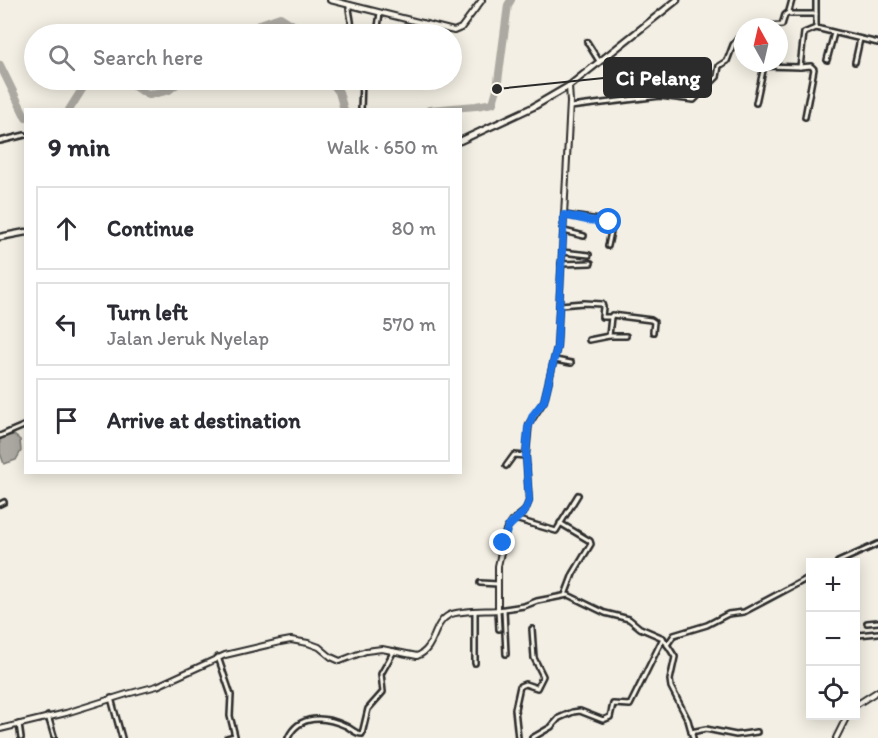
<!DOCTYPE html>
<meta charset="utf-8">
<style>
body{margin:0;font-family:Itim,sans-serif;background:#f2f2f3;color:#2b2b33}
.controls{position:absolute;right:18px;bottom:18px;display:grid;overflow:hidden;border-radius:0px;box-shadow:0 3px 15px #0003}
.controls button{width:54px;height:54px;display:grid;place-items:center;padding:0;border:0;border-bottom:2px solid #e1e1e2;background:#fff;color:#2b2b33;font:30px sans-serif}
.compass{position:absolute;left:734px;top:18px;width:54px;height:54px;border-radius:50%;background:#fff;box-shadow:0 3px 15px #0003;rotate:352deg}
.stop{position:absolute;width:18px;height:18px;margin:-14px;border:4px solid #1a73e8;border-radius:50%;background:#fff}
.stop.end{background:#1a73e8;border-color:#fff;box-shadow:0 2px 6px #0008}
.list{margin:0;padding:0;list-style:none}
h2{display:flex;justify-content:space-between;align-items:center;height:78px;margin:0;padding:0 24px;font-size:26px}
h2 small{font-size:20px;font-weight:400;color:#7c7c81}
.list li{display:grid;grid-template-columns:39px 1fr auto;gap:18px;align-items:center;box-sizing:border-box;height:84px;margin:0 12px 12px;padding:0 12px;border:2px solid #e1e1e2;border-radius:0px}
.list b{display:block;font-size:22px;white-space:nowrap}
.list p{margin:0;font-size:20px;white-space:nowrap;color:#7c7c81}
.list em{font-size:20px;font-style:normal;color:#7c7c81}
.icon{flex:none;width:33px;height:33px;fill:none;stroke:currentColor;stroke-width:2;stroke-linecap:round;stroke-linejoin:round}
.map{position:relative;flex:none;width:878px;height:738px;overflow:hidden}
.search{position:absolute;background:#fff;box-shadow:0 3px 15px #0003;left:24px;top:24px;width:438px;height:66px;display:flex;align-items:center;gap:15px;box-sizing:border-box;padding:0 21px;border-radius:33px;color:#7c7c81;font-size:22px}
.panel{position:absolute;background:#fff;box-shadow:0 3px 15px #0003;left:24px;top:108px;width:438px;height:366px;border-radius:0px}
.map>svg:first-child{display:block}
.water{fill:#aca9a2;stroke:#787772;stroke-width:1.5}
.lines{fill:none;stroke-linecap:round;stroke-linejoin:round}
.river{stroke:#aca9a2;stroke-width:8}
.minor-casing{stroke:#2b2b2b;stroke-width:8}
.tertiary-casing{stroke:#2b2b2b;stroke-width:8}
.secondary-casing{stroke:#2b2b2b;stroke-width:9}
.minor{stroke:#fbf7ec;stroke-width:3}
.tertiary{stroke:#fbf7ec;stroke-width:4}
.secondary{stroke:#fbf7ec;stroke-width:4.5}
.route{stroke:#1a73e8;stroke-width:8}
.leader{fill:none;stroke:#2b2b2b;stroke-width:2}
.callout-dot{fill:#2b2b2b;stroke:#fbf7ec;stroke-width:2}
.callout{fill:#2b2b2b;stroke:#2b2b2b;stroke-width:2}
.callout-label{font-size:21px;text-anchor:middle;font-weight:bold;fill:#fff}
</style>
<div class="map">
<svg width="878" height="738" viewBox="0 0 878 738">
<rect width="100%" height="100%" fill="#f3efe4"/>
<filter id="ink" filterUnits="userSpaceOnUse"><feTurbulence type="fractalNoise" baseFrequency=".0167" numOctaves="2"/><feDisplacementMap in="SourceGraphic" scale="12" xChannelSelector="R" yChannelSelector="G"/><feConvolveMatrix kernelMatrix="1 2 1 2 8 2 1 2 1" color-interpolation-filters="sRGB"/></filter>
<g filter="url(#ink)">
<!-- water -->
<path class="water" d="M14,435L20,440L21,451L16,460L4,464L0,453V437Z"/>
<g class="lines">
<!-- river -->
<g class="river">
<path d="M248,34L260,24L280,17L293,25L299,34"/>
<path d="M0,65L26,118"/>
<path d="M123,80L149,95L169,90L182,80"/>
<path d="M330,80L339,92L344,110"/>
<path d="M69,110L88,80"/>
<path d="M429,110L476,106L493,103L497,89L508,5L511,0"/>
</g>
<defs>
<g id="minor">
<path d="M792,0L789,11L790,14H816"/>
<path d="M349,6C349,15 353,23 351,32"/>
<path d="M756,27L782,25L785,15L789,12"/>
<path d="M816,28L878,43"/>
<path d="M377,34L380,13"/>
<path d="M587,42L599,61"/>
<path d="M827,60L834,33"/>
<path d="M855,62L860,39"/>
<path d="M800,67L811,66L814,69L805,117"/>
<path d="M756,103L764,66L800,67L804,33L816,28V0"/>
<path d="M570,107L660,96L694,100L717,77L719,66L727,61L733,45L743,32"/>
<path d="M361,110L362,80"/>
<path d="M0,141L25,135"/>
<path d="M564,215L613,222L608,246"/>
<path d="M564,231L584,236"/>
<path d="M562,252L589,255"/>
<path d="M561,264L591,263"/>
<path d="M560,305L584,303L602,304L603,307L602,317H611L612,315L651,320L654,322L653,332"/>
<path d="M609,336L611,317"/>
<path d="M589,340L609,336H626"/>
<path d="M555,360L571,363"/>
<path d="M0,436L26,425"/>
<path d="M506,466L514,455L526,456"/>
<path d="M0,504L4,502"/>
<path d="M515,519L556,531L578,495"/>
<path d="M560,523L590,541L591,544L573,574L565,595"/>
<path d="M838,562L878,544"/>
<path d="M480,583L498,584"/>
<path d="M504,610L506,654"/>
<path d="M475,612V663"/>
<path d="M867,623L878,622"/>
<path d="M499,629L498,610L524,606L537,601L568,595L605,613L629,619L640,628L663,638L675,657L670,680L671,687L688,720L693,738"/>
<path d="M858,635L878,633"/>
<path d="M667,645L674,635L707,625L728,614L744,612L810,577"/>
<path d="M218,657L231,695L230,716L235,736L227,738"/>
<path d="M111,698L122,738"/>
<path d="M48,716L54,736"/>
<path d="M19,724L21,738"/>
<path d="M691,732L706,729L736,735L757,732"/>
<path d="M288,738C299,714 325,716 346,726C352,729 355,734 362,734L368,709L383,692L381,674L394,651"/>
<path d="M518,738L515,709L520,686L525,684L537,688L543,676L534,658L532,629"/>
<path d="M532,738L551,727L559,718L573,712L580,711L603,720L610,717L613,704L630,705L663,638"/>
</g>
<g id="tertiary">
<path d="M330,0L454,31L461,28L482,0"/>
<path d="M856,705L878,691"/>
<path d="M0,729L66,713L127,694L157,686L225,655L280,642L291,640L308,643L319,647L331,657L340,661L366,651L382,649L417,656C436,649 432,624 449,615C460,610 485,611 498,610V566L506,530L511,522L525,511L529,501L526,456L529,424L544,401L557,347L570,102L569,86"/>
<path d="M836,738L847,716"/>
</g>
<g id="secondary">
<path d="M460,141L533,107L569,86L677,0"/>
<path d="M0,237L26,232"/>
</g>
</defs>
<!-- minor casing -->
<use href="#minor" class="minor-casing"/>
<!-- tertiary casing -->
<use href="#tertiary" class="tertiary-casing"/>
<!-- secondary casing -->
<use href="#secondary" class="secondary-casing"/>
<!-- minor -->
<use href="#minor" class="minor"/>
<!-- tertiary -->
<use href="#tertiary" class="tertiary"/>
<!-- secondary -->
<use href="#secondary" class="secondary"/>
</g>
</g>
<g class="lines" filter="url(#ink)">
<!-- route -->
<path class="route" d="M503,543L508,527L525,511L529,501L526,456L528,428L533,415L544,401L557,347L564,215L587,220L609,222"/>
</g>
<!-- callouts -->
<path class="leader" d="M497 89L604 78"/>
<circle class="callout-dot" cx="497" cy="89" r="6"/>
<rect class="callout" x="604" y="58" width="107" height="39" rx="6"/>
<g class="callout-label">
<text x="658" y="85">Ci Pelang</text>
</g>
</svg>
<div class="controls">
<button>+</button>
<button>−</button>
<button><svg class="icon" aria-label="locate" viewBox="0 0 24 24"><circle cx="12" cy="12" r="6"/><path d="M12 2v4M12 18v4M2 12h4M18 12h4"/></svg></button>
</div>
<svg class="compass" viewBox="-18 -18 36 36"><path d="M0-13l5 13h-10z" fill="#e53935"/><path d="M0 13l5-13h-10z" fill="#7c7c81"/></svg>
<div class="stop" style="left:609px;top:222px"></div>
<div class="stop end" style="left:503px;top:543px"></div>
<div class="search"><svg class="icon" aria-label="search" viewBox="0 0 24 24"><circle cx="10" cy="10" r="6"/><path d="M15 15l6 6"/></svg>Search here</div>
<section class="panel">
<h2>9 min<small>Walk · 650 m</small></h2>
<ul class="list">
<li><svg class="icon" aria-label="ahead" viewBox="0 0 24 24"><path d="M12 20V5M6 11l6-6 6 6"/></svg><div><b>Continue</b></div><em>80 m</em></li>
<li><svg class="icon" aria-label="left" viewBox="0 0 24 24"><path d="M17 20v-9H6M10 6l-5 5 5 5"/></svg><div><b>Turn left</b><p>Jalan Jeruk Nyelap</p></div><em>570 m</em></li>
<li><svg class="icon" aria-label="arrive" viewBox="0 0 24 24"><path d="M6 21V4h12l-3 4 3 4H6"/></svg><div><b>Arrive at destination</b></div></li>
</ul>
</section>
</div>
